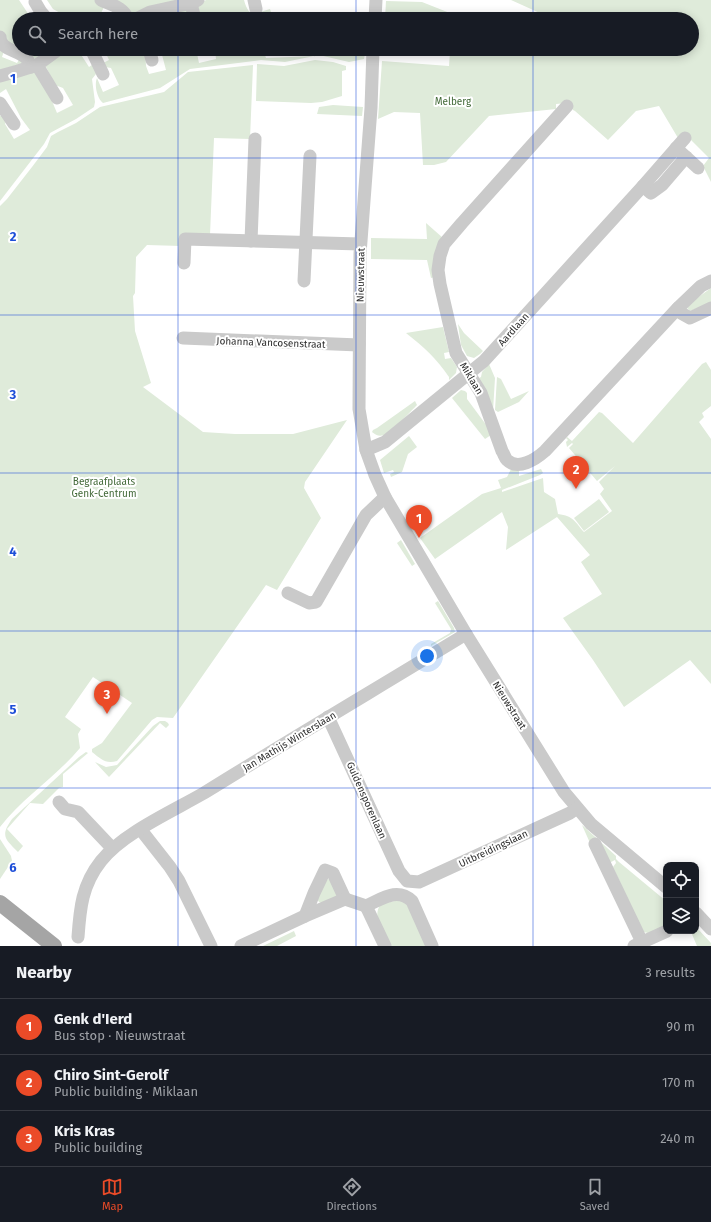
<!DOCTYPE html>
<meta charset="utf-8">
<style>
body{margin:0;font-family:"Fira Sans",sans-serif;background:#20242c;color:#f1f3f6}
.controls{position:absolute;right:12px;bottom:12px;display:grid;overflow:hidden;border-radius:8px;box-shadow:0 2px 10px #0003}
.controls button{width:36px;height:36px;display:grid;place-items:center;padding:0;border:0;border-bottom:1px solid #363941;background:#171b24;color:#f1f3f6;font:20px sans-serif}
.you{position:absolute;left:427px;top:656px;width:14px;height:14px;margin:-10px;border:3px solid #fff;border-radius:50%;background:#1a73e8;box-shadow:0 0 0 6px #1a73e833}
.badge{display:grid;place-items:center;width:26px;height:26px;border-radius:50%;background:#eb4b28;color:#fff;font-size:13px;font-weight:700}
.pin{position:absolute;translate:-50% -33px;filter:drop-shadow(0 1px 2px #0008)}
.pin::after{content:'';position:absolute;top:21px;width:14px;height:12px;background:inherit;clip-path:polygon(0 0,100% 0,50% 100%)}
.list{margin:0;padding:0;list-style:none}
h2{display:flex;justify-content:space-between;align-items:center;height:52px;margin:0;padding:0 16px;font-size:17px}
h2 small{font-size:13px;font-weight:400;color:#9ea1a6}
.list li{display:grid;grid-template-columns:26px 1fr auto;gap:12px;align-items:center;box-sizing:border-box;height:56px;padding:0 16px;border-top:1px solid #363941}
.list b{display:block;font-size:15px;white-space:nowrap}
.list p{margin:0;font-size:13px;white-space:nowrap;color:#9ea1a6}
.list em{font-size:13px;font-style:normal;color:#9ea1a6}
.icon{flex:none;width:22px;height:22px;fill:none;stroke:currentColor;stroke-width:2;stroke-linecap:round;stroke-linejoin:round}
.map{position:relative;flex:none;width:711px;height:946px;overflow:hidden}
.search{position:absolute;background:#171b24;box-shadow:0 2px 10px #0003;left:12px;right:12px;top:12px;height:44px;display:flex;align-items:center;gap:10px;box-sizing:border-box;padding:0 14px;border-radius:22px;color:#9ea1a6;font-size:15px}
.sheet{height:220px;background:#171b24}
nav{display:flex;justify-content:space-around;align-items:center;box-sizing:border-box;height:56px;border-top:1px solid #363941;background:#171b24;font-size:11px;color:#9ea1a6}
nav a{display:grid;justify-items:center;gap:2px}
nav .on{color:#eb4b28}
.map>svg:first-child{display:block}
.green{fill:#dfebda}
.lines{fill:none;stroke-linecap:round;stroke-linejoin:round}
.minor{stroke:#cacaca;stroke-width:13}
.major{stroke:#a5a5a5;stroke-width:16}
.grid{fill:none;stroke:#1d4ed8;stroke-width:1;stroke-opacity:0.55}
.labels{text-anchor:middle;stroke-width:4;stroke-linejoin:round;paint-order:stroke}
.park-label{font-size:10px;fill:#436a39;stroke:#fff}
.street-label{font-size:10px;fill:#2d2d2d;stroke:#fff}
.grid-label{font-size:13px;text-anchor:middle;font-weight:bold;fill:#1d4ed8;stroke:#fff;stroke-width:4;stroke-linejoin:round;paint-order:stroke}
</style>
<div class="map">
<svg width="711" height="946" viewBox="0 0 711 946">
<rect width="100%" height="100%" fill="#fff"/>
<!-- green -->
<g class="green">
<path d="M0,0H19L29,15L39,19H19V48L5,42L0,35Z"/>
<path d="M47,0H97L104,7L101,13L111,17L114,11L121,17L118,19H60L62,14L53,9Z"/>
<path d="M114,0H179L132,14Z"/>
<path d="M206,0H244C249,19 255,13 270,9L273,18L208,19L207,13L200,14L197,9L201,3Z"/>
<path d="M511,0H711V182L703,166L709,158L684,133L678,138L659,106L636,111L608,140L575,111L573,110L567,103L556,104V109L489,116L446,162L434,165H423L420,113L394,112L378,119L382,61L449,66L450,51L442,49H692V19H539L542,14Z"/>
<path d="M386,1L422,2L465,19H385Z"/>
<path d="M187,9L190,17L184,19H145Z"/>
<path d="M0,45L4,51L2,57L17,63L20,58L27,62L0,70Z"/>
<path d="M21,49H50L34,59Z"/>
<path d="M66,49H79L78,50L89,67L95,63L96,74L92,79L95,102L94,107L76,119L50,133L44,144L0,201V116L3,114L7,119L5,124L14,139L30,130L21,118L6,89L0,93V80L33,70L49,94L57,113L73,105L63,88L55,85L45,65Z"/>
<path d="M104,49H145L146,66L149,74L166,70L161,51L156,49H196L199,63L216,59L215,50H213V49H263L266,58L365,54L364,59L349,62L319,55L285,62L261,60L190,69L160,88L103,103C97,98 94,85 97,78L103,92L119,85L111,68L105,67L103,63L109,60Z"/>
<path d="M315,60L333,62L346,66V70L342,71V96L322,102L311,103L256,101L257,64L284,66Z"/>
<path d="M253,65L250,139L214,138L210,235L181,246L147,245L136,257L135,293L133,296L135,331L151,383L143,387L203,432L235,434H293L347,420L305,482L304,488L321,518L277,590L266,585L173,718L157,717L152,720L117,761C105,764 101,759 92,752V749L102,743L132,703L93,677L65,717L81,729L78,734L80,748C56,777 23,797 0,827V206L7,199L32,167L47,147L51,136L58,132L76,123L100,107L164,92L188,72Z"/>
<path d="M333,105L363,107L362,116L317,114L319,107Z"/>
<path d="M426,223L443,238L435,277L431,278L427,260L371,259V238L427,239Z"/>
<path d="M711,288V303L690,311L687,308L693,301Z"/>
<path d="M458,324L464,333L483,351L480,354L474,358L467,356L461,345Z"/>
<path d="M443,327L449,352L444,353L445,359L451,358L457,367L456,373L449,380V377C436,358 425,348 406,333Z"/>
<path d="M706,362L711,370V406L702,413L704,417L699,422L711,439V684L690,660L624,707L593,660L563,618L602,594L581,562L590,555L557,517L506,550L508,527L502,512L435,559L420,538L482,494L501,488L498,480L507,477L511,469L519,470V476L541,469L543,473L540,475L502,490V492L543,478L544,492L555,499L558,514C574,516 575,522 584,532L612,511L600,494L604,489L599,482L615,466L597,481L569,448L573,444L572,443L567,447L566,442L568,440L566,438L567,437L572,441L599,412L602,413L633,443L702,364Z"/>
<path d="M489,364L495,378L493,411L479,378L481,377L482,372Z"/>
<path d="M497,377L501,379L511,399L529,391L519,402L498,412L495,410Z"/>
<path d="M461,390L465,391L467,393V399L487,426L491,435L485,439L452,398Z"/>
<path d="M415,401L417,405C410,412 392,432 384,435C379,437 376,435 372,432L373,430L377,428Z"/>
<path d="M409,436L417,447L408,454L402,472L391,477L390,474L394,472L393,470L384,473L380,460Z"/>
<path d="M599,499L609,512L584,531L574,518Z"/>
<path d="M401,540L415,564L412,566L397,543Z"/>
<path d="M438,601L454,628L455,632L431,646V644L450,633L451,629L435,603Z"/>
<path d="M160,721H165L168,723L169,725L166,728L160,723L109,777L95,762L106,767L117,765L153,726Z"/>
<path d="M86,752L88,753L63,774V787L59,788L43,804L30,803L7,829L23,846L18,852C5,839 0,836 12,819L79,757Z"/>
<path d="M582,825L616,856V859L619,862L666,901V926L648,933L643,932L613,867L616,863L615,860L611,862L607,861L590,843Z"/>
<path d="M0,839L11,856L12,861L0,879Z"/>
<path d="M329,879L333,881L338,893L336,898L324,904L319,902L317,899L326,880Z"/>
<path d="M404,899L429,946H390C384,933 371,916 381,904Z"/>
<path d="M698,929L711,943V946H697L691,932L696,931Z"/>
<path d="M294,931L296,936L277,946H263Z"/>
</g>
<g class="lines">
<!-- minor -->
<g class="minor">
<path d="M101,0C112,5 123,7 128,19"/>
<path d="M190,0L195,19"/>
<path d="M254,0L256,9"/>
<path d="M35,2L41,12L47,19"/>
<path d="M136,19L150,12L192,3L198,0"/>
<path d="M375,19L376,0"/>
<path d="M0,37C0,50 18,50 26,58C29,61 30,64 31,67"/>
<path d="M91,49L103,74"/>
<path d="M149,49L152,60"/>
<path d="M373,49L371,108L360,254L359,409L366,450L375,475L385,497L466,634L564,792L591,824L666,887"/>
<path d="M37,65L57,98"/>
<path d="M0,76L18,71L37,65L59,49"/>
<path d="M0,103L14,124"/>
<path d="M567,106L462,223L444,244L440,256L438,270L440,284L456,353L481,393L502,451C504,454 505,458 507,460C518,471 536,459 545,451L678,308L701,286L711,281"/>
<path d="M686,157L698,168"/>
<path d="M643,186L651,193L662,185L686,157L676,148"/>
<path d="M251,241L255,139"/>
<path d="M184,263L185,239L360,244"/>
<path d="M304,281L310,156"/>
<path d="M678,308L681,313L690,318L711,308"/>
<path d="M183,338L359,345"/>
<path d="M366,450L385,442L484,361L643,186L685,138"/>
<path d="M288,593L309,603L316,602L366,515L385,497"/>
<path d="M328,717L399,871L407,881L419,882L570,813L577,808"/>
<path d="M59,802L65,809L78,812L112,848"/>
<path d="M141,830L170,867L179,881L211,946"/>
<path d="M595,844L642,942"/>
<path d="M696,913L711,929"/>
<path d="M305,916L314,893L325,870L333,873L345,899"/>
<path d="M78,937C80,908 82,885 101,861C123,833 173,811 204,793C291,739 379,687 466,634"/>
<path d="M241,946L305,916L345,899L366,906"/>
<path d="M385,946L366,906C382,899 397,887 412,901L432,946"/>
<path d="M634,946L667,931"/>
</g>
<!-- major -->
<path class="major" d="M0,903L54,946"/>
</g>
<!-- grid -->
<path class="grid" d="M178,0V19M356,0V19M533,0V19M178,49V946M356,49V946M533,49V946M0,158H711M0,315H711M0,473H711M0,631H711M0,788H711"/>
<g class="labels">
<!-- park labels -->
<g class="park-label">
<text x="453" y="105">Melberg</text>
<text x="104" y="485">Begraafplaats<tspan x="104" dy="12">Genk-Centrum</tspan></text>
</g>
<!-- street labels -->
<g class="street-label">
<text transform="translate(360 275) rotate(-89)" y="4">Nieuwstraat</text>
<text transform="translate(513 329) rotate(-48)" y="4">Aardlaan</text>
<text transform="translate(271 342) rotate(2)" y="4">Johanna Vancosenstraat</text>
<text transform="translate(472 378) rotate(59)" y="4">Miklaan</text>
<text transform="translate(510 705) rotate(58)" y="4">Nieuwstraat</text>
<text transform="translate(289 741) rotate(-31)" y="4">Jan Mathijs Winterslaan</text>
<text transform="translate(367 800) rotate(66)" y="4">Guldensporenlaan</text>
<text transform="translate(493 848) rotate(-25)" y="4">Uitbreidingslaan</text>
</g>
</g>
<g class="grid-label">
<text x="13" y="83">1</text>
<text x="13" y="241">2</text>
<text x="13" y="399">3</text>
<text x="13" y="556">4</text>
<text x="13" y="714">5</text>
<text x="13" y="872">6</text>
</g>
</svg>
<div class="controls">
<button><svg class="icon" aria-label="locate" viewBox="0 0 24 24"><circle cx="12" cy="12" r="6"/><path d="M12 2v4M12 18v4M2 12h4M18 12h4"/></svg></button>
<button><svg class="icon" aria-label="layers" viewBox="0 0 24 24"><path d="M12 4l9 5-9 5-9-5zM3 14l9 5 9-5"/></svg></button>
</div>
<div class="you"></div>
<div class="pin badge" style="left:419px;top:538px">1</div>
<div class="pin badge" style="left:576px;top:489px">2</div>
<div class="pin badge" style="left:107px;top:714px">3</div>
<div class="search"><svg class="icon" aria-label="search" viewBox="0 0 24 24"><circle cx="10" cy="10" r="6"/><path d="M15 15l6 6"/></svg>Search here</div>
</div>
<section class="sheet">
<h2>Nearby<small>3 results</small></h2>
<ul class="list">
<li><span class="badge">1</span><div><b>Genk d'Ierd</b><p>Bus stop · Nieuwstraat</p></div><em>90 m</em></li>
<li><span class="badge">2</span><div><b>Chiro Sint-Gerolf</b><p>Public building · Miklaan</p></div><em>170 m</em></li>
<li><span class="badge">3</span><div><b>Kris Kras</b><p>Public building</p></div><em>240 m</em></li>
</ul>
</section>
<nav>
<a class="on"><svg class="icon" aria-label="map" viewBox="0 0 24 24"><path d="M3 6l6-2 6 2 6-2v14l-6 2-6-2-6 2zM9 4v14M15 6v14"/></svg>Map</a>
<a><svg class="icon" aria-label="directions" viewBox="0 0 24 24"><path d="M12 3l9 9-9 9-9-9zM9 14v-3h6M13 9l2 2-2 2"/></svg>Directions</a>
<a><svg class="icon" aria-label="saved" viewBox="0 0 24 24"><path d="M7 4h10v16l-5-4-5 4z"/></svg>Saved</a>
</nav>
